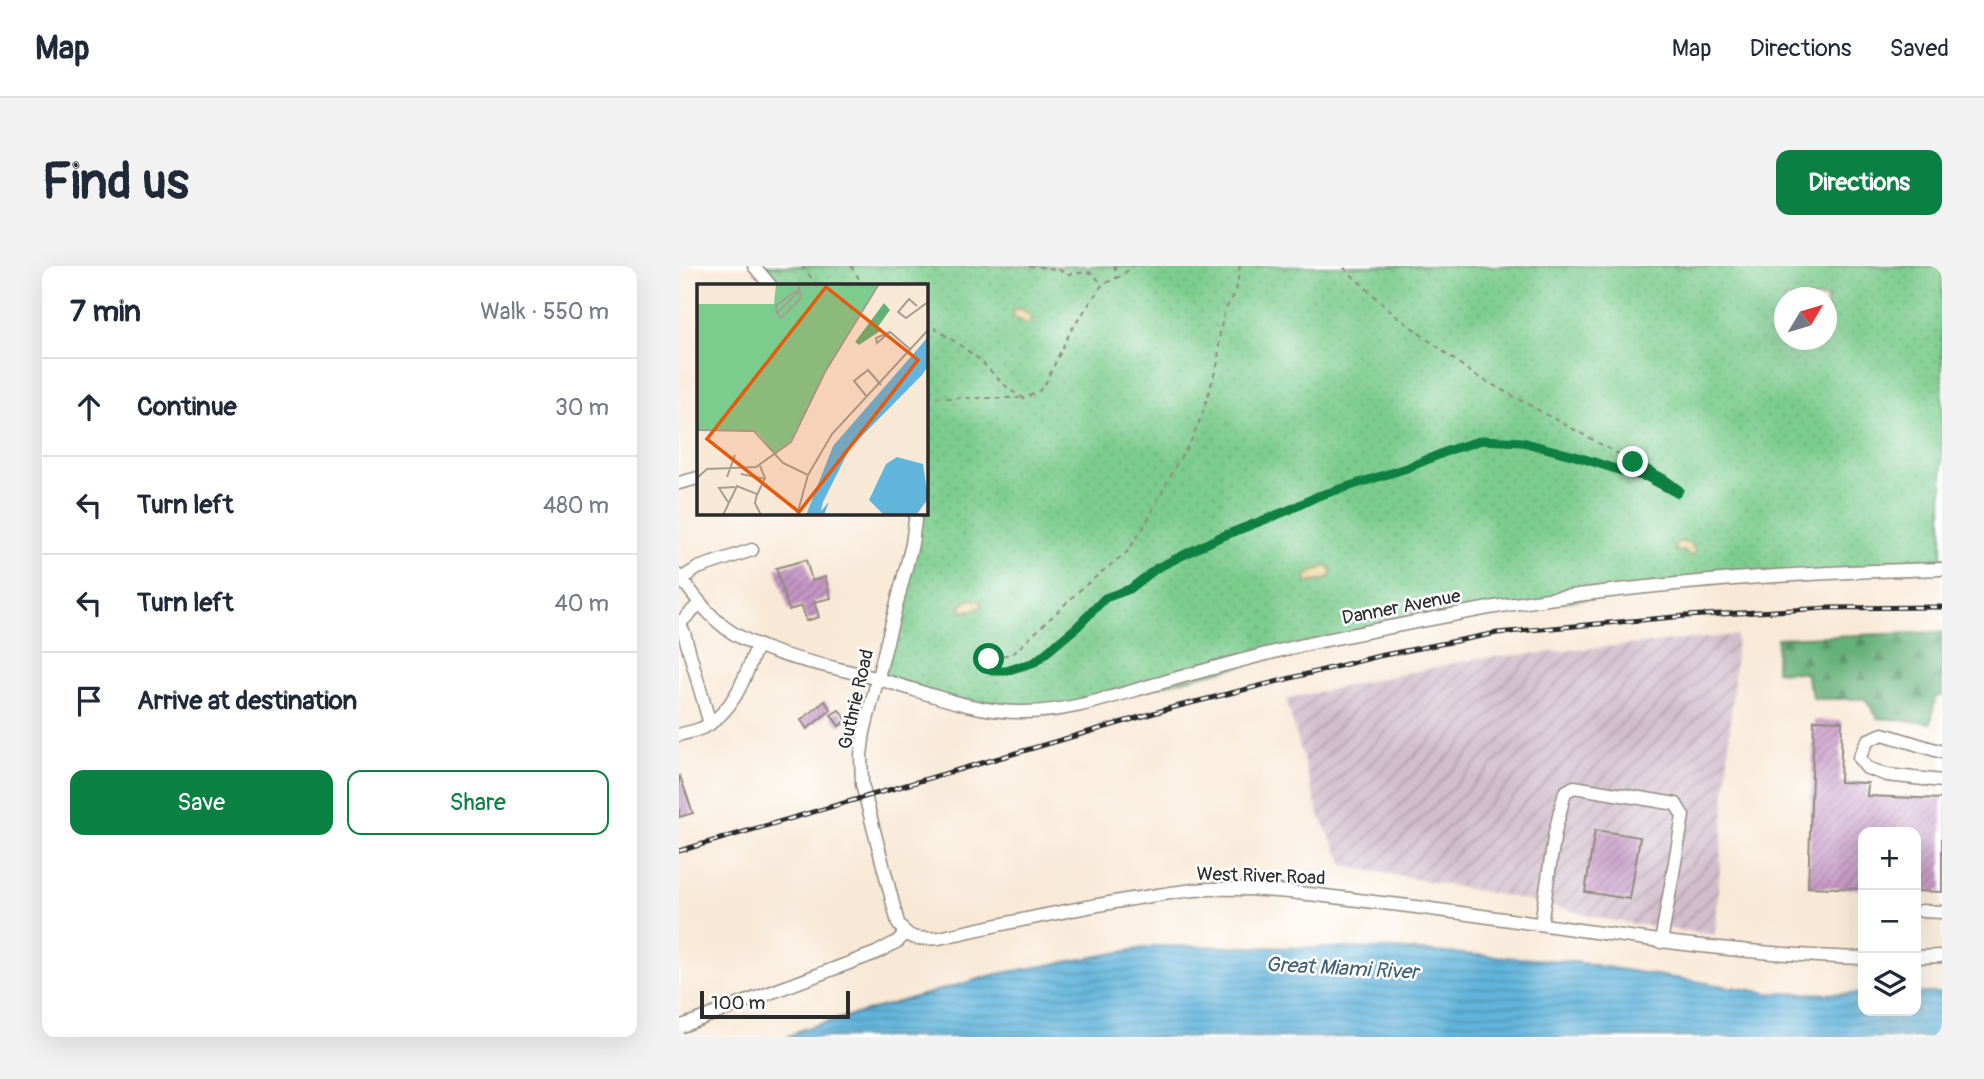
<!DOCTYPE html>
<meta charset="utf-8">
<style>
body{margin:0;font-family:Pangolin,sans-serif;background:#f2f2f3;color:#1f2937}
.controls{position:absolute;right:21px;bottom:21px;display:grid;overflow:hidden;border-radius:14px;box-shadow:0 7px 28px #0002}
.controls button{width:63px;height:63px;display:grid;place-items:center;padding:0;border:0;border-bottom:2px solid #e0e1e3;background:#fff;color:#1f2937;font:35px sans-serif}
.compass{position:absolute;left:1095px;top:21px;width:63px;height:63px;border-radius:50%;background:#fff;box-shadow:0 7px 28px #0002;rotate:52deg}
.scale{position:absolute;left:21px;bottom:18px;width:150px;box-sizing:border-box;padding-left:7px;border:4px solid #2b2b2b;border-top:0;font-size:19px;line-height:24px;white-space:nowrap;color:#2b2b2b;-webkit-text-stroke:5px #fff;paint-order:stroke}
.stop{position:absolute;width:21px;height:21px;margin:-16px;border:5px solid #0b8043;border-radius:50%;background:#fff}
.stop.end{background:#0b8043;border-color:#fff;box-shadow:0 2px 7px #0008}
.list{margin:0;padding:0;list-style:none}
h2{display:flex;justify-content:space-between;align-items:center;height:91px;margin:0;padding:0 28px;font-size:30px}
h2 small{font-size:23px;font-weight:400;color:#747a83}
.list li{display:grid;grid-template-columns:46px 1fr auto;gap:21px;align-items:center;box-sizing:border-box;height:98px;padding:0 28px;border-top:2px solid #e0e1e3}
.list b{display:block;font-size:26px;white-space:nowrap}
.list em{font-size:23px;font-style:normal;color:#747a83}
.actions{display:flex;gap:14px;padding:21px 28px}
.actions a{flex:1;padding:16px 0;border:2px solid #0b8043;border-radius:14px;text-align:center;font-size:24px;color:#0b8043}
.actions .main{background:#0b8043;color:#fff}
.icon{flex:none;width:38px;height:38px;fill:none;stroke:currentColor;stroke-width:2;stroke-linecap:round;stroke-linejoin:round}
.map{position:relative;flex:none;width:1263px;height:771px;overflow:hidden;border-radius:14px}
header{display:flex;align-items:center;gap:42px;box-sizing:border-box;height:98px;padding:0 35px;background:#fff;border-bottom:2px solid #e0e1e3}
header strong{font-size:33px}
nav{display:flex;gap:38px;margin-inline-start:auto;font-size:24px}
.intro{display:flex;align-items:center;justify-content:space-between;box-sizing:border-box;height:168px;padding:0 42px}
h1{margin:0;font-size:49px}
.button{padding:18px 32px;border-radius:14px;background:#0b8043;color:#fff;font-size:24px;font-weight:700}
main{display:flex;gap:42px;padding:0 42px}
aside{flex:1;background:#fff;border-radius:14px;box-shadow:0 7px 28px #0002}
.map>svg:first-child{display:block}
.industrial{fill:url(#industrial-furrows)}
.grass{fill:url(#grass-dots);stroke:#547c5c;stroke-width:2;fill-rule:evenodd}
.forest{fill:url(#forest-firs);stroke:#486e52;stroke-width:2}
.sand{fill:url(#sand-dots);stroke:#8c8264;stroke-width:2}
.water{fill:url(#water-rules);stroke:#467084;stroke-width:2}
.building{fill:url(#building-hatch)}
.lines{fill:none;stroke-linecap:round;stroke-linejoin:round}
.minor-casing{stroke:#928a80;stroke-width:15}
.path{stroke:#928a80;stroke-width:2;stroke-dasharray:5 5;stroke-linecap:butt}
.minor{stroke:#fff;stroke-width:12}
.rail-casing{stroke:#2b2b2b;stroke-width:5}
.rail{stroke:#fff;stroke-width:2.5;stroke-dasharray:8;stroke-linecap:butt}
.route{stroke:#0b8043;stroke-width:9}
.labels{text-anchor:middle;stroke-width:5;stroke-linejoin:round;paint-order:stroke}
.street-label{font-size:19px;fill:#2b2b2b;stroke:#fff}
.water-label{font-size:21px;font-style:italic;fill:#416272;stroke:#fff}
.inset-road{fill:none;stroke:#a69d92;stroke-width:2}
.view{fill:#e8590c;fill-opacity:0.15;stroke:#e8590c;stroke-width:3.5}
.inset-edge{fill:none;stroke:#2b2b2b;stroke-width:3.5}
</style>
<header>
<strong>Map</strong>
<nav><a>Map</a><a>Directions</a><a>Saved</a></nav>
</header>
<div class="intro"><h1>Find us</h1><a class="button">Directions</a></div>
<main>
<aside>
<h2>7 min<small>Walk · 550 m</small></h2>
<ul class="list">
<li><svg class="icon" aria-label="ahead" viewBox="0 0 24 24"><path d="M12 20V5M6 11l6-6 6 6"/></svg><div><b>Continue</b></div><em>30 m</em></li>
<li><svg class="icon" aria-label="left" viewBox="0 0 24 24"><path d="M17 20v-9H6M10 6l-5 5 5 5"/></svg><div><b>Turn left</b></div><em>480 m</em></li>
<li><svg class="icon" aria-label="left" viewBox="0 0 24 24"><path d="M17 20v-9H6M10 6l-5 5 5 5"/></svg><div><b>Turn left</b></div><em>40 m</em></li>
<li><svg class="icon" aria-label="arrive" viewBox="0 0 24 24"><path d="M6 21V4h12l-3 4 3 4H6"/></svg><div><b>Arrive at destination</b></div></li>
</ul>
<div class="actions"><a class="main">Save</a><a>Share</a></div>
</aside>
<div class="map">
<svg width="1263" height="771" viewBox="0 0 1263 771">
<defs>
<pattern id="industrial-furrows" width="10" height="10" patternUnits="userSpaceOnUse" patternTransform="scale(1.75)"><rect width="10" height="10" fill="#d1bdcb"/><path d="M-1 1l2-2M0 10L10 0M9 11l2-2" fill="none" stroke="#aa9aa5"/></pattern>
<pattern id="grass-dots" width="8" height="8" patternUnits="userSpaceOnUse" patternTransform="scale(1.75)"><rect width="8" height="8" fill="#7ccc8d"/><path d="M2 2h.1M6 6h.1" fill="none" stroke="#6baf7a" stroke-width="1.8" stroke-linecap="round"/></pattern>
<pattern id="forest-firs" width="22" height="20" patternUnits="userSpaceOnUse" patternTransform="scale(1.75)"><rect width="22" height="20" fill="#65b078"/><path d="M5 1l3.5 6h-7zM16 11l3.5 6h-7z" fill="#538f63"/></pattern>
<pattern id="sand-dots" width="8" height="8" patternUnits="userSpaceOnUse" patternTransform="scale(1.75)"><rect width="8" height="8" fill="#eeda9e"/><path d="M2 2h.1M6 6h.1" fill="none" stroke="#cb8" stroke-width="1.8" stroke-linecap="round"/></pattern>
<pattern id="water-rules" width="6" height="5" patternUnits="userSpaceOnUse" patternTransform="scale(1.75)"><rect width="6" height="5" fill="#61b4dc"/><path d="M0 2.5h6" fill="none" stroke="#5093b3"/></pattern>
<pattern id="building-hatch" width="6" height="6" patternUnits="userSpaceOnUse" patternTransform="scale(1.75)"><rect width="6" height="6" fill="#c495c5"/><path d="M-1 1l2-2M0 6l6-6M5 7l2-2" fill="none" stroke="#9f7aa0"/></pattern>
</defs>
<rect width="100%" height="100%" fill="#fff"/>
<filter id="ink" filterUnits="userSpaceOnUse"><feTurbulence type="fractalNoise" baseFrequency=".0143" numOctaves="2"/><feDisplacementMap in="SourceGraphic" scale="14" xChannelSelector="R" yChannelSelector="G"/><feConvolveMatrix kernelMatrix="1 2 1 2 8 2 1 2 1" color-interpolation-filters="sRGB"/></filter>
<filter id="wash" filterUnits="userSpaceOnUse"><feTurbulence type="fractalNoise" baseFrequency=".00686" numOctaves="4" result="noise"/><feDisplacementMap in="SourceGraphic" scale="28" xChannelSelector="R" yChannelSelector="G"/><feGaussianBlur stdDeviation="1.57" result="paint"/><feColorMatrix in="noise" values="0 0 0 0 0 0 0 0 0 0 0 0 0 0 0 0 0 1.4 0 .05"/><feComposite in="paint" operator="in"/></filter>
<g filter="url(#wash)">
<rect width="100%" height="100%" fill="#f8e9d6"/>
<!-- industrial -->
<path class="industrial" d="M1058,369L1036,669L935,655L828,630L666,600L640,549L607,433L795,393Z"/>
<!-- grass -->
<path class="grass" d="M75,0H1263V303L1084,310L750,353L411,437L323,446L199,413L237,247H247V19H91ZM1106,32H1148V74H1106Z"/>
<!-- forest -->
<path class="forest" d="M1263,366V430L1256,431L1252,457L1199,452L1186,433H1135L1126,407L1097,405L1098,372Z"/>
<!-- sand -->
<g class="sand">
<path d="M341,42L352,50L354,54L347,58L334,50V44Z"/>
<path d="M1001,275L1013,278L1016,285L1014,289L1011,290L1005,285H997L995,280Z"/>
<path d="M648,299L653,305L650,312L632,317L627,315L628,309Z"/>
<path d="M292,333L301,335L303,340L297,344H291L284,346L281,340Z"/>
</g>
<!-- water -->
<path class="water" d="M476,680L714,683L895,696L1089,727L1184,728V745H1237V727H1263V771H108L124,763L314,709Z"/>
<g id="blocks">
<!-- building -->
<g class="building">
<path d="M127,294L133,315L146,311L152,332L135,336L140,351L127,355L123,340L110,344L97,302Z"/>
<path d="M146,435L152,444L128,463L122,454Z"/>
<path d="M160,444L168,454L160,460L152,449Z"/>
<path d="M1135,454L1163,455L1161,516L1189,517L1188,530L1263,533V626L1237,625V566H1184V623L1129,621Z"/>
<path d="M1,510L14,547L0,551V511Z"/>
<path d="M916,564L961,571L951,633L906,626Z"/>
</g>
</g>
</g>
<g filter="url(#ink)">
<use href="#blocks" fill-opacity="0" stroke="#928a80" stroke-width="2"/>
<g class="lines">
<defs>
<g id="minor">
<path d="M75,0L91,19"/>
<path d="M0,217L19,212"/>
<path d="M237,247L233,278L185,466L182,489L183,518L219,657C230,675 240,673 260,672C322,658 384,645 447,634C475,630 502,624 531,623C594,621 658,632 721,639C875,658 1028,688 1184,692"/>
<path d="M0,310C17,331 31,353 54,367C97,393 151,399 199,413C247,426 295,447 346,446C392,446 437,429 481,417C536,401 591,386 647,374C706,362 764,350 822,340C968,317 1116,306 1263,303"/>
<path d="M2,313L19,302L73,284"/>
<path d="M0,356L5,367L31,458"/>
<path d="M1,357L21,337"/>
<path d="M0,469C9,466 19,465 27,460C56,444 67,408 78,380"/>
<path d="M1263,486L1204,468L1189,474L1180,492L1188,502L1208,509L1263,515"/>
<path d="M1243,645L1263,646"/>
<path d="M862,658L876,566L886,526L895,521L997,538L1004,550L982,676"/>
<path d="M1237,691L1263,690"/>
<path d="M0,761L197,687L219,675L226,667"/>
</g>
</defs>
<!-- minor casing -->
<use href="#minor" class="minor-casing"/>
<!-- path -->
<g class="path">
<path d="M123,0L138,19"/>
<path d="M172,0L184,19"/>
<path d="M350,0L378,3L390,8L409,6L414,8L423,18"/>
<path d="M436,0L437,13"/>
<path d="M561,0L557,26L546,44L541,65L539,96L523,149L512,175L498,197L466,259L449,285L403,322L336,386C328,391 318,388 310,393L308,399L310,404L320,406L335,404L356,396L398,361L422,336L451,322L478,302L539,272L610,244L639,230L728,202L752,192L797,176L827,175L849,178L968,211L998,227L1000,224L985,213L794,108L711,45L663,0"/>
<path d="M247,56C264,68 282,79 298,92C311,103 330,127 345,132L359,126L366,118L391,66L423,19L440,11L455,0"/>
<path d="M247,129L269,132H340"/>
</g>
<!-- minor -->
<use href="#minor" class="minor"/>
<defs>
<path id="rail" d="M0,585L492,442L700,390L818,367L1007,350L1150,342L1263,341"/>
</defs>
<!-- rail casing -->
<use href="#rail" class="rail-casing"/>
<!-- rail -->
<use href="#rail" class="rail"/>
</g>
</g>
<g class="lines" filter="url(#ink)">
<!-- route -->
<path class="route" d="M310,393L308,401L313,405H327L356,396L398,361L426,332L451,323L478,302L539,272L610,244L639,230L728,202L771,184L803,174L843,176L896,190L949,207L968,211L998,227L1000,224L985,213L954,196"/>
</g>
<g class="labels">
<!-- street labels -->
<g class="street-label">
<text transform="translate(722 340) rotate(-11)" y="7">Danner Avenue</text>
<text transform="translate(176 433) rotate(-77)" y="7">Guthrie Road</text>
<text transform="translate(582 609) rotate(2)" y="7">West River Road</text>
</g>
<!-- water labels -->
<g class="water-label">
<text transform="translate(663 702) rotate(3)" y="7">Great Miami River</text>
</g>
</g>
<!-- overview -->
<g transform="translate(18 18)">
<rect width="231" height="231" fill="#f8e9d6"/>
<path d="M79,0H182L128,88L96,155L78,170L60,148L0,146V20H77Z" fill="#7ccc8d"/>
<path d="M187,19L193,26L180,44L183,47L162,61L158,58Z" fill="#65b078"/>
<path d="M231,53V82L225,91L153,164L126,218L124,227L132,218L127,231H109L136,162ZM200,173L226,180L231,215L219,231H187L172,216L189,180Z" fill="#61b4dc"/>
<path class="inset-road" d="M101,0L104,14L84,34L80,29L102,7M220,22L212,15L201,28L209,34L231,18M80,29L79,21L101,6M193,48L180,59L179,54L193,48L214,66M170,113L157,97L171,86L184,101M0,146L57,147L86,179L111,191M44,190L68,195M30,193L38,171M0,194L10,185L59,183L94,158L128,88L182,0M60,211L68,194L63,182M31,218L22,204L38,203M26,231L40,202L60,210L58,219L64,231M100,231L111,191L135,150L231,46"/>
<path class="view" d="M129,3L221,76L102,228L10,155Z"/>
<rect width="231" height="231" class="inset-edge"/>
</g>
</svg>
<div class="controls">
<button>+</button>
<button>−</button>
<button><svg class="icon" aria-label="layers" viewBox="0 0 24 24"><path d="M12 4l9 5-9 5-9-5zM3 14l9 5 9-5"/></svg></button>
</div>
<svg class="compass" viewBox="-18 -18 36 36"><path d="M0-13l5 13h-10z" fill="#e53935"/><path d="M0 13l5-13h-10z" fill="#747a83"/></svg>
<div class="scale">100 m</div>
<div class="stop" style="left:310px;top:393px"></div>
<div class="stop end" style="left:954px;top:196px"></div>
</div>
</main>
